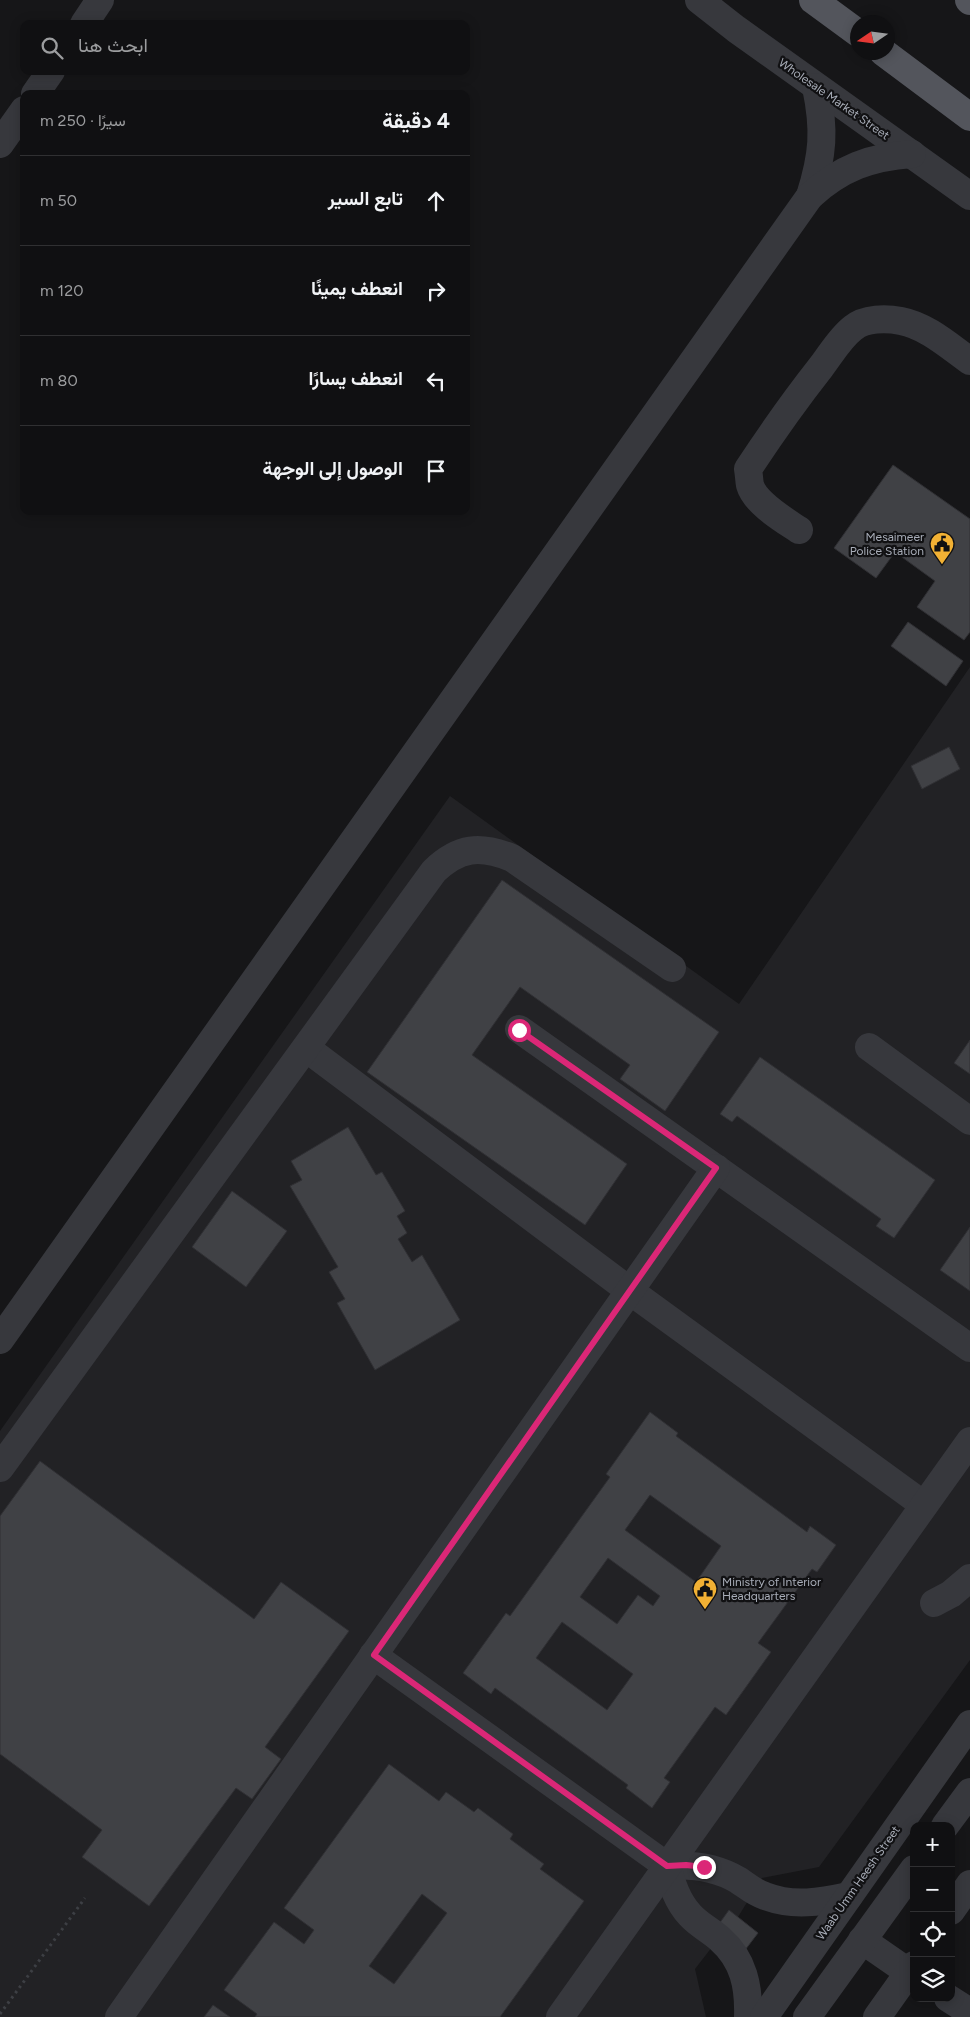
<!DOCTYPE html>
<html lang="ar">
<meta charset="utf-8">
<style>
body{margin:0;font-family:Figtree,Vazirmatn,sans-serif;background:#19191b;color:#f1f3f6;direction:rtl}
.controls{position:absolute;right:15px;bottom:15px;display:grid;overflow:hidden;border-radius:10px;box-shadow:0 2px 12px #0003}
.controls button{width:45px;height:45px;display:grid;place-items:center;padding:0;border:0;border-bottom:1px solid #303032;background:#101012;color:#f1f3f6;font:25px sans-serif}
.compass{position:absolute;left:850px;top:15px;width:45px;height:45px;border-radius:50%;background:#101012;box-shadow:0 2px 12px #0003;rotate:257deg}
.stop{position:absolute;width:15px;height:15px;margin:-11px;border:4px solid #db2777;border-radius:50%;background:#fff}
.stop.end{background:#db2777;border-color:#fff;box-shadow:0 1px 5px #0008}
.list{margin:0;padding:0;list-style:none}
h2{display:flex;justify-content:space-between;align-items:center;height:65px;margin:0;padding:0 20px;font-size:21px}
h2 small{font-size:16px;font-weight:400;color:#9c9d9f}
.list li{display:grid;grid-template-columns:32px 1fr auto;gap:15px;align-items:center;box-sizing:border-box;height:90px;padding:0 20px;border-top:1px solid #303032}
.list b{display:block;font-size:19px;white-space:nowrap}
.list em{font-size:16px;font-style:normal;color:#9c9d9f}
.icon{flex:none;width:28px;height:28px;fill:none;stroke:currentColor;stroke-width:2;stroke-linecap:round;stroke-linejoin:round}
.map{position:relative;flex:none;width:970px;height:2017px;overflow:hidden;direction:ltr}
.search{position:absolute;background:#101012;box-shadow:0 2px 12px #0003;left:20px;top:20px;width:450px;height:55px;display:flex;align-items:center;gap:12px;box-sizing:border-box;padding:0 18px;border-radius:10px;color:#9c9d9f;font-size:19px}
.panel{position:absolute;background:#101012;box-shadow:0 2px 12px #0003;left:20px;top:90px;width:450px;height:425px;border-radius:10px;direction:rtl}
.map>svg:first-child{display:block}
.built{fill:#222225}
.building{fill:#404145;stroke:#303034;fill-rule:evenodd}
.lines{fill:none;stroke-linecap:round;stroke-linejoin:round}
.path{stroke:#3d3f44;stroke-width:3;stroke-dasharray:2.5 4;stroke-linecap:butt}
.minor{stroke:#37383d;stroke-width:28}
.major{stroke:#53555c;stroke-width:28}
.route{stroke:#db2777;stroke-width:6}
.labels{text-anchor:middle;stroke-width:4.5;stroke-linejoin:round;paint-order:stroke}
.street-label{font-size:12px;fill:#a8adb8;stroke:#111113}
.poi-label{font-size:12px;fill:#a8adb8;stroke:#111113;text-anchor:end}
</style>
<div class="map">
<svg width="970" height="2017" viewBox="0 0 970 2017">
<rect width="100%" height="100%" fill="#161618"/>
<!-- built -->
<path class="built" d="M970,667V1660L819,1867L762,1878L738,1917L758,1933L745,1950L719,1938L695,1969L706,2017H0V1431L450,796L739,1004Z"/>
<!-- building -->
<g class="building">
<path d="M893,465L970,519V632L964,640L917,607L935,581L895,552L876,578L834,548Z"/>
<path d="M908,622L963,661L946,686L891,646Z"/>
<path d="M949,747L960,769L922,789L911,766Z"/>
<path d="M502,880L719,1032L665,1111L620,1079L630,1065L520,987L472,1055L627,1164L585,1225L367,1072Z"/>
<path d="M970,1040V1074L954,1063Z"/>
<path d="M760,1057L935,1180L894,1238L876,1226L881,1219L737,1116L732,1122L720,1114Z"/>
<path d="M348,1127L376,1175L382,1172L405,1211L397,1216L407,1233L398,1239L412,1262L422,1255L460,1320L375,1370L337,1303L345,1299L329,1272L338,1267L290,1186L302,1180L291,1161Z"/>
<path d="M232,1191L287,1231L246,1287L192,1247Z"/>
<path d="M970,1227V1291L940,1270Z"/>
<path d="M650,1412L678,1433L676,1436L807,1532L810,1526L836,1545L817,1572L812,1569L758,1643L771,1652L726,1715L715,1707L664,1778L670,1782L652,1808L626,1788L628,1785L495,1688L491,1694L463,1673L506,1613L510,1616L610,1477L606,1474ZM650,1495L721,1546L696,1582L625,1530ZM608,1558L660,1596L653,1606L638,1595L617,1624L580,1597ZM562,1622L633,1674L607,1710L536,1658Z"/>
<path d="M40,1461L254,1619L281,1582L349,1631L265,1747L281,1759L252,1799L236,1788L149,1906L82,1857L102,1830L0,1754V1516Z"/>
<path d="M389,1764L439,1801L446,1792L474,1812L478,1808L513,1834L510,1839L544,1864L540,1869L584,1901L500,2017H255L257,2014L224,1990L274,1922L304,1944L314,1930L284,1908ZM422,1894L447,1913L394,1984L369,1966Z"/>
<path d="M729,1910L758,1933L745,1950L716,1928Z"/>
<path d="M213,2005L230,2017H204Z"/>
</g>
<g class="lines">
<!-- path -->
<path class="path" d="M0,2014L85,1898"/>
<!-- minor -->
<g class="minor">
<path d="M699,0L736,29L970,196"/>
<path d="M84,24L100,0"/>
<path d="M35,94L51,71"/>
<path d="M0,144L24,110"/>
<path d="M810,196C823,155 825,130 816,87"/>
<path d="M799,530C784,520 755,503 750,485C749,480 749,474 748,469C771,434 795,400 821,367C831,354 840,338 853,328C865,318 886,318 901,321C927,326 949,346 970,361"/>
<path d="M519,1029L970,1348"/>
<path d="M869,1047L970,1121"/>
<path d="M306,1048L630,1291L924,1505"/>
<path d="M0,1340L810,196C841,168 870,157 912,154"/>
<path d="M0,1468L434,871C459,847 480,845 512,858L672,968"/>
<path d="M934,1603L951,1594L970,1578"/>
<path d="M373,1655L667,1866C692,1864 716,1867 738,1880C747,1886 755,1893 765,1896C793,1907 821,1902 849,1896"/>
<path d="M945,1826L970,1792"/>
<path d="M667,1866C672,1884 677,1901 690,1915C699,1925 710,1930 720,1939C744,1960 749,1987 748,2017"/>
<path d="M951,1911L970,1884"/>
<path d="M862,1940L914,1976"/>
<path d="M948,1998L970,2012"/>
<path d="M119,2017L716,1168"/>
<path d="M560,2017L970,1441"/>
<path d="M764,2017L970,1724"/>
<path d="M807,2017L914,1869"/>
<path d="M877,2017L914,1965"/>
</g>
<!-- major -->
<g class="major">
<path d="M813,0L858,33"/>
<path d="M969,0L970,1"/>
<path d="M883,52L970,117"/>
</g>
</g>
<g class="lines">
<!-- route -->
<path class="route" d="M519,1030L716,1168L374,1655L667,1866L686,1865L704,1867"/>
</g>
<!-- icons -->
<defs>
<symbol id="civic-pin" viewBox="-11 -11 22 30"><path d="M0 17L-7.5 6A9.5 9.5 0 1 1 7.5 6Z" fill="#f2b134" stroke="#111113"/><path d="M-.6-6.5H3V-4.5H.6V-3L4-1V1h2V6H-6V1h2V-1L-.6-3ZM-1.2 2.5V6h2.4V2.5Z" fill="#111"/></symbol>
</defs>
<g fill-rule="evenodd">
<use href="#civic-pin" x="928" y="530" width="28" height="38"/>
<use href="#civic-pin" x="691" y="1575" width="28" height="38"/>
</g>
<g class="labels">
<!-- street labels -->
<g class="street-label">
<text transform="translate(834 99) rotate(35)" y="4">Wholesale Market Street</text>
<text transform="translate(858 1883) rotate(-55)" y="4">Waab Umm Heesh Street</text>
</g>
<!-- poi labels -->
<g class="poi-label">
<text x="924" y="541">Mesaimeer<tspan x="924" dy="14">Police Station</tspan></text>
<text x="722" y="1586" text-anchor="start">Ministry of Interior<tspan x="722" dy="14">Headquarters</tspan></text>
</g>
</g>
</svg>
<div class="controls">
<button>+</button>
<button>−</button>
<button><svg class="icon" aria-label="locate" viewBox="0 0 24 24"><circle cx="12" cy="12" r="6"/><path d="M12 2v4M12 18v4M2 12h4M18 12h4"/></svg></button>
<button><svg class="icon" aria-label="layers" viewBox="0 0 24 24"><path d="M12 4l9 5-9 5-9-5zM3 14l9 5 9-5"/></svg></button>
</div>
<svg class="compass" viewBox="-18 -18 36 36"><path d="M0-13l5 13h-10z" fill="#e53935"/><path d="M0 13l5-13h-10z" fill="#9c9d9f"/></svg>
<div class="stop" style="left:519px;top:1030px"></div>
<div class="stop end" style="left:704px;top:1867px"></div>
<div class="search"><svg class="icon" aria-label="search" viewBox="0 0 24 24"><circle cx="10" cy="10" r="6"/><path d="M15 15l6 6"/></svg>ابحث هنا</div>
<section class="panel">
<h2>4 دقيقة<small>سيرًا · 250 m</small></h2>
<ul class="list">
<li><svg class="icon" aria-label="ahead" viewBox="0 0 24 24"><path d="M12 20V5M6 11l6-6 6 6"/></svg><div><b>تابع السير</b></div><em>50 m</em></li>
<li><svg class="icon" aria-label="right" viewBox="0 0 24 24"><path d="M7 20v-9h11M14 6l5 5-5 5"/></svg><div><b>انعطف يمينًا</b></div><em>120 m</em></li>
<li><svg class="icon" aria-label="left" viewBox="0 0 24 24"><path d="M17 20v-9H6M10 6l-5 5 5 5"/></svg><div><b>انعطف يسارًا</b></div><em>80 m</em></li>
<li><svg class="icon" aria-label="arrive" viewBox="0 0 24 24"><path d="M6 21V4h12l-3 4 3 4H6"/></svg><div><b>الوصول إلى الوجهة</b></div></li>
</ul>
</section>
</div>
